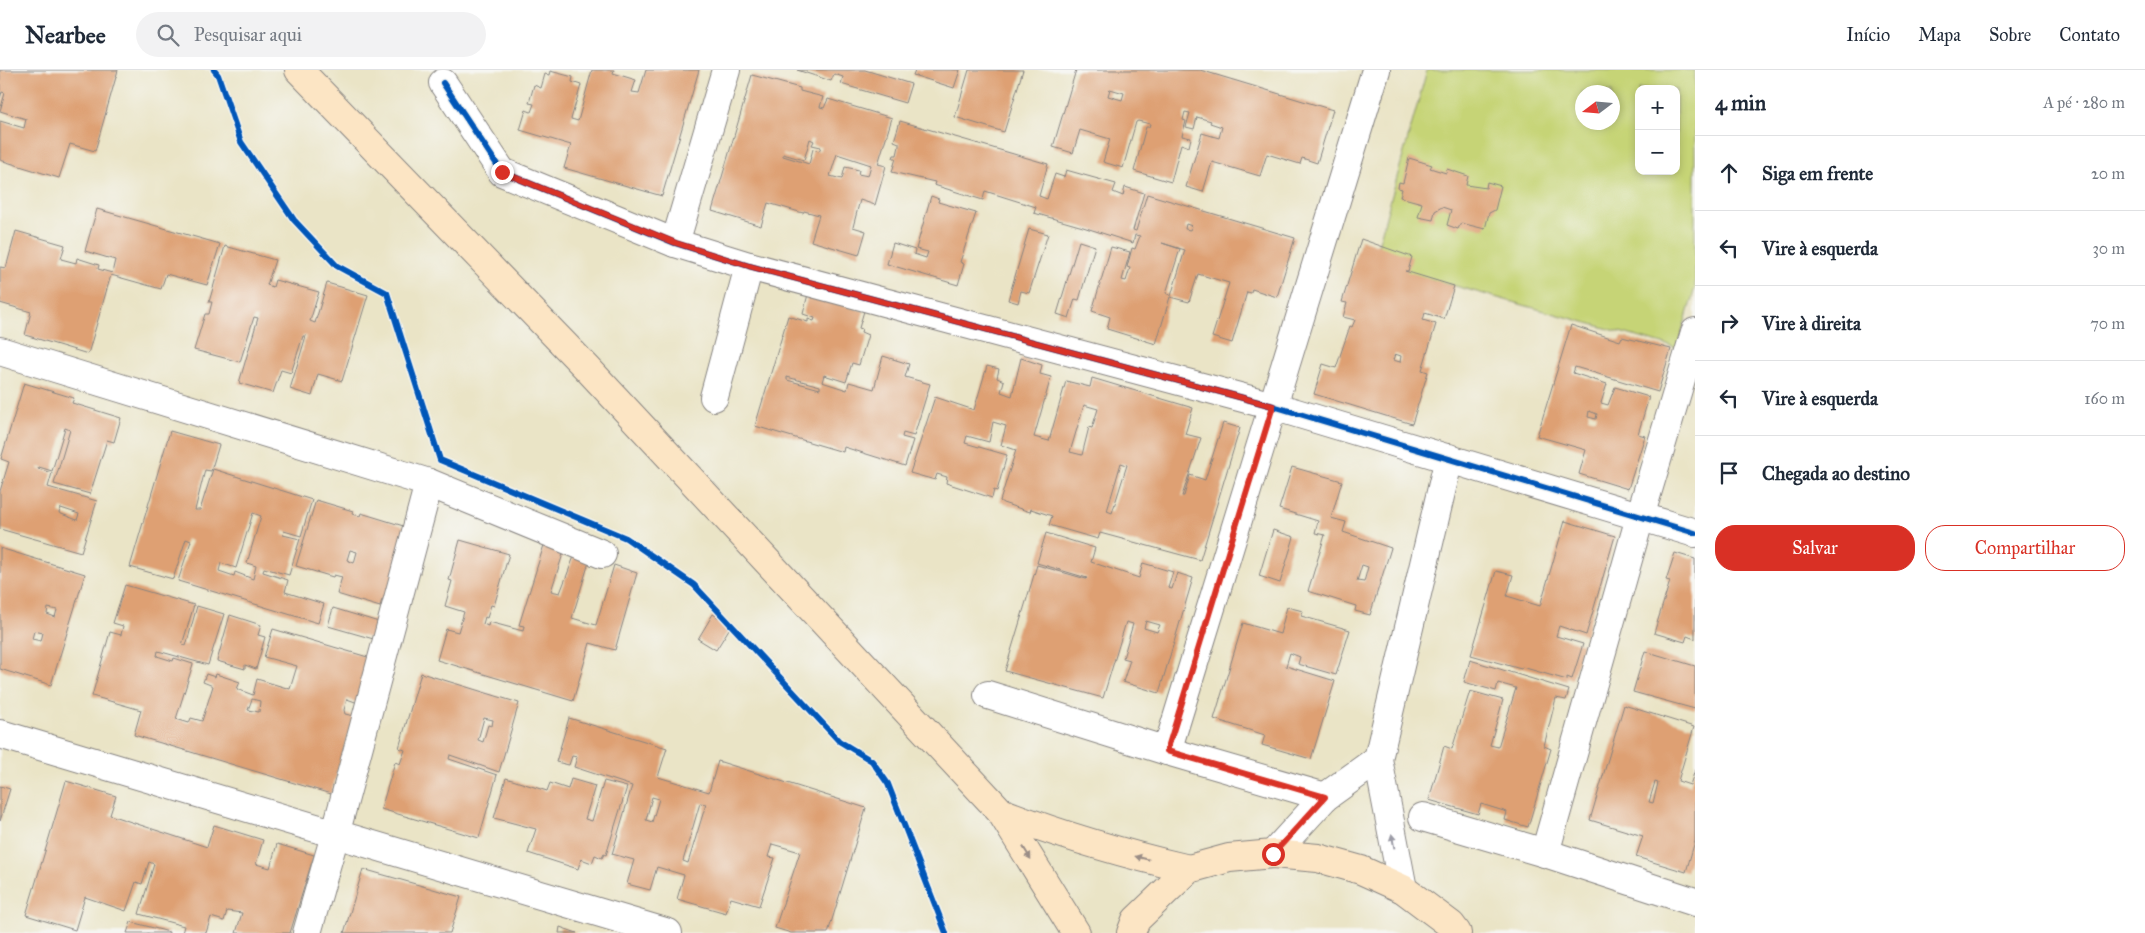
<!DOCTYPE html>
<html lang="pt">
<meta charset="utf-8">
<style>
body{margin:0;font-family:"IM FELL Great Primer",serif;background:#f2f2f3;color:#1f2937}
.controls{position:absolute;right:15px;top:15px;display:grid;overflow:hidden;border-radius:10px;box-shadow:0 2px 8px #0003}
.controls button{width:45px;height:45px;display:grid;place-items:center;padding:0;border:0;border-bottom:1px solid #e0e1e3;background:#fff;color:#1f2937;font:25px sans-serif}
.compass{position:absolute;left:1575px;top:15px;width:45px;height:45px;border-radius:50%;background:#fff;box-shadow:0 2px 8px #0003;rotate:254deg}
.stop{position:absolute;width:15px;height:15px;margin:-11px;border:4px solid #d93025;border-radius:50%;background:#fff}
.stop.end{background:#d93025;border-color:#fff;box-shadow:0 1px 5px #0008}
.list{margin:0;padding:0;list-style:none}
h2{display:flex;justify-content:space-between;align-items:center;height:65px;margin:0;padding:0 20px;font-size:21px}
h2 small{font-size:16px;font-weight:400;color:#747a83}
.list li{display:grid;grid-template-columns:32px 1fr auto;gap:15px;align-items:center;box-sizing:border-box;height:75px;padding:0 20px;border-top:1px solid #e0e1e3}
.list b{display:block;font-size:19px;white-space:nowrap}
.list em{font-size:16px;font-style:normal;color:#747a83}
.actions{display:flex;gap:10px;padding:15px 20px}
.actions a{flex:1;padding:11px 0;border:1px solid #d93025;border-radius:20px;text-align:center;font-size:18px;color:#d93025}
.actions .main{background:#d93025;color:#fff}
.icon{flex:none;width:28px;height:28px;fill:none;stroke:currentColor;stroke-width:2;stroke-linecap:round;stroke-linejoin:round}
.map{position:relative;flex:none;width:1695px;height:863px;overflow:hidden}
header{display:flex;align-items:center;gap:30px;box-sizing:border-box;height:70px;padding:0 25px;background:#fff;border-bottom:1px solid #e0e1e3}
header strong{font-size:24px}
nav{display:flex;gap:28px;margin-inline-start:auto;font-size:18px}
.search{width:350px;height:45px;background:#f2f2f3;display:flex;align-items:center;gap:12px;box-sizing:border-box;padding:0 18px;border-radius:28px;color:#747a83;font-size:19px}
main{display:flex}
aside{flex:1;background:#fff}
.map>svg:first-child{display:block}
.park{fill:#c6d476;stroke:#747b58;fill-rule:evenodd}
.building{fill:#dea073;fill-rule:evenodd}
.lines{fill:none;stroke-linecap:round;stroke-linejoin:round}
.street-casing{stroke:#868380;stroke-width:30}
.secondary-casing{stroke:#868380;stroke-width:30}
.street{stroke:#fff;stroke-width:28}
.secondary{stroke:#fce5c4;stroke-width:28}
.cycleway-casing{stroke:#f6f6f2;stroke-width:9}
.cycleway{stroke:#0057b8;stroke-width:6}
.oneway{fill:#9c9ca7}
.oneway2{fill:#9a8d86}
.route{stroke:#d93025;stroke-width:6}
</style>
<header>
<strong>Nearbee</strong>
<div class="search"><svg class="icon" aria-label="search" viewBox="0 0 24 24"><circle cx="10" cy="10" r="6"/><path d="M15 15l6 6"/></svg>Pesquisar aqui</div>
<nav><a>Início</a><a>Mapa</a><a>Sobre</a><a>Contato</a></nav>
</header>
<main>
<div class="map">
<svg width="1695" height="863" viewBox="0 0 1695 863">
<rect width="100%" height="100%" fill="#f6f6f2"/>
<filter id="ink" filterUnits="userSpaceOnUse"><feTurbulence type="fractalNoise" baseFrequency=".02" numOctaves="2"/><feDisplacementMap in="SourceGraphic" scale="10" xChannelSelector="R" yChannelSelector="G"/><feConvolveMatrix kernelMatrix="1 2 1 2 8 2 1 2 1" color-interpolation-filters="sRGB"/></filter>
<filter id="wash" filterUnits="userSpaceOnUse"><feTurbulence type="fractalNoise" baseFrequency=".0096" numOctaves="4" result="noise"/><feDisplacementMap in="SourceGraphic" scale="20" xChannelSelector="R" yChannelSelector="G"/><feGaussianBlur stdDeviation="1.12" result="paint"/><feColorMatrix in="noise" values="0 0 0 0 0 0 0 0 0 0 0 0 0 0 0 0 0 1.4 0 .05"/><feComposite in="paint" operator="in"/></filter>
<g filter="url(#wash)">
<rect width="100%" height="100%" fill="#eae4c6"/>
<!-- park -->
<path class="park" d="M1427,0H1695V218L1677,278L1373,193ZM1639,19H1676V101H1639ZM1582,22H1612V52H1582Z"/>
<g id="blocks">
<!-- building -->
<g class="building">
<path d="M0,0H118L95,81L70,74L59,108L0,90V51L24,58L26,49L0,41L5,23L2,22L0,28Z"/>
<path d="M592,0H614L613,3L636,10L632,22L639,23L646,0H699L662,126L564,98L571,75L520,60L526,40L531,42L534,34L529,33L534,15L541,18L545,4L549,5L550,1L573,7L572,12L581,15L571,49L578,51Z"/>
<path d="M797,0H865L911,14L905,33L841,14L843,7L834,4L831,11Z"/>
<path d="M915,0H960L954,18L913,5Z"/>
<path d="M969,0H1023L1004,62L955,47Z"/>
<path d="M1076,0H1200L1333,40L1317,93L1302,88L1300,94L1267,84L1260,106L1212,92L1203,122L1186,117L1202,63L1219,68L1222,57L1210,53L1211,51L1197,47L1194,59L1186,57L1190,43L1185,42L1183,50L1186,51L1182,66L1191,68L1189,77L1181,74L1171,112L1134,101L1146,57H1149L1150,54L1138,51L1136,52L1123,98L1103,92L1110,69L1080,60L1073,83L1053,77ZM1110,19L1124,23L1122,30L1108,26Z"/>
<path d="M752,5L800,18V21L823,27L820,37L824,38L828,29L892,48L878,94L886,96L875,135L860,130L853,157L866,161L859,185L811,171L819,145L804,141L803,143L768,133L761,156L712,141ZM810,69L814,71L812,75L821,77L819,81L813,79L809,94L783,86V84L804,90ZM837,84L871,95L868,106L858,104L859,100L845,97L842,109L830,106Z"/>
<path d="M900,51L1048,94L1039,126L1047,129L1055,104L1064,107L1066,100L1116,114L1113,122L1123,126L1125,117L1144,123L1133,160L1136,161L1147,124L1295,168L1277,227L1252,219L1251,223L1247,222L1232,273L1212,267L1229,213L1198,204L1189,232L1170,227L1156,274L1107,259L1110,247L1092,241L1111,177L1130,182L1122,210L1126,211L1130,198L1127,197L1132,178L1135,179L1140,166L1135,165L1133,173L1083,157L1034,143L1036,137L985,121L983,130L934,115L935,112L892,102L896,88H893L894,85H897L899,76V73L894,71ZM1186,154L1192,156L1190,160L1185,159ZM1162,173L1185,180L1171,226L1166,223L1180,179Z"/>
<path d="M1409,88L1432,95L1430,98L1446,103L1447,99L1468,106L1466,115L1486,118L1487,112L1501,116L1495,140L1489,143L1485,159L1461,153L1458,159L1447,155L1451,140L1442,137L1435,141L1433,150L1418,147L1422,133L1400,127L1402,119L1398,118L1399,112L1403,113Z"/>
<path d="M931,126L939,129L938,132L976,143L960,192L964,194L958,215L887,194L893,173L915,180L914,184L926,188L928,182L916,179Z"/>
<path d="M97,139L220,174L207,215L166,204L161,219L111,205L88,284L25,265L31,242L0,233V197L6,198L16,161L65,175L61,189L76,193L77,188L99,195L98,199L112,203L115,190L85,181Z"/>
<path d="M1029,159L1048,164L1029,223L1021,221L1018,233L1008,230Z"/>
<path d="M1361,169L1412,187L1408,201H1405L1454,216L1444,249L1425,243L1423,250L1436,254L1422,300L1428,302L1412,354L1314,324L1323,294L1336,298L1350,256L1352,257L1355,250L1343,247L1347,233L1342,232ZM1395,284L1401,286L1400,292L1393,290Z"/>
<path d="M1079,171L1095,176L1079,230L1075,229L1069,248L1057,244Z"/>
<path d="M225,176L275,190L267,215L273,217L275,210L319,222L310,251L315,253L327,213L368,225L342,311L318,304L312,326L290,319L306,266H303L291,303L281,300L273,323L239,313L258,248L254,247L240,292L194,280L205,244H209L212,232H209Z"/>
<path d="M808,224L864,241L859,258L862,259L861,262L868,265L859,295L852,293L846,312L824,305L822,312L847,320L849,312L874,319L883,286L909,294L905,307L930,314L914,366L903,363L902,367L913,370L905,396L844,377L843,382L755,356L788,246L808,252V249L814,251L815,248L803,244ZM787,307L820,316V319L787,310Z"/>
<path d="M1571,255L1620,271L1622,267L1671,279L1658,322L1575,297L1573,303L1607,314L1601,333L1608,335L1615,317L1649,327L1638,364L1645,366L1628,419L1579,404L1586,380L1537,366ZM1589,341L1597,344L1596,349L1588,347Z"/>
<path d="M1021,288L1042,295L1040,304L1051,307L1034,367L1049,371L1066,311L1090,317L1092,308L1193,338L1185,364L1201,368L1182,426H1184L1190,405L1205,410L1223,353L1240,358L1200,490L1100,463L1098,469L1049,455L1052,446L1031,439L1030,442L1003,433L1000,431L1016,380L1001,375L1006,356L993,352L989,372L967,366L965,373L1007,385L997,421L994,420L992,428L946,413L947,407L937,404L935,410L910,403L935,327L974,340L987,296L999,299L997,308L1004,311L1001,322L1012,326ZM1084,335L1098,339L1092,358L1089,357L1082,385L1070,382ZM1121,393L1127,395L1112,443L1107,441Z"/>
<path d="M24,313L74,328L72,333L121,348L114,372L107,370L90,424L54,414L70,360L65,358L52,401L39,397L38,399L52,403L48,417L97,431L81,482L0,459V421L9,392L1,389ZM61,438L79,444L77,450L59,443Z"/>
<path d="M170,361L219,375L211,401L205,400L195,440H200L213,399L312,430L301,466L284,461L283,465L300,469L289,505L264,498L263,502L288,510L285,522L324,534L318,553L178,511L191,471L186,469L173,509L130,497ZM253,443L261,446L247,493L256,496L253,509L235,502L234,506L219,501L221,493L236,498Z"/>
<path d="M1292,397L1342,411L1331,448L1346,452L1343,462L1391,478L1370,545L1355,541L1356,536L1308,521L1325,465L1315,463L1318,451L1279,439ZM1362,495L1368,497L1364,512L1357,511Z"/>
<path d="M316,430L353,441L352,444L360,446L361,443L410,458L385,530L382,529L380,537L337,524L342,507L334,505L333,507L296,496ZM350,480L357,482L354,493L347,490Z"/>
<path d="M1565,451L1615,466L1586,565L1559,556L1556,566L1583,574L1572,609L1567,607V610L1522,597L1521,599L1471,585L1496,501L1513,505L1507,526L1540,536Z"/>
<path d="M1273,460L1294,467L1280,513L1259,506Z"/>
<path d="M1046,463L1095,478L1091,492L1139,508L1143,493L1173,502L1168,518L1172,519L1177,503L1193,508L1159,623L1123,612L1130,590L1123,588L1133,554L1126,552L1103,628L1005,601L1037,495L1086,509L1087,508L1037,493ZM1146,551L1160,555L1157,562L1144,558Z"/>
<path d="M460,470L509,484L494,536L491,535L487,548L485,547L483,554L488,556L489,552L523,561L524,556L519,555L544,475L564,481L551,521L560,523L575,484L590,489L572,548L596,555L614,495L637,503L615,580L590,573L573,631L437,590L446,559L458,562L464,542L445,536L452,511L449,510Z"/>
<path d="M0,478L85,504L51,615L0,599ZM48,538L57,540L55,547L47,544ZM34,561L43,563L41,571L32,569Z"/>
<path d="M1675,483L1695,489V569L1687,566L1685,572L1654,563L1670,511L1666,510Z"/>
<path d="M125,515L194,535L182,575L186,576L197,536L224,544L208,595L158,581L157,586L173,591L174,588L193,594L176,649L189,653L191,648L202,651L213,616L203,612L206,604L215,607L216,604L240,612L237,619L253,625L257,609L290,619L297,596L264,587L273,559L371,588L358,633L347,629L344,640L345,644L354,646L331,724L134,665L141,640L92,626L110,562L121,565L123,556L113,553ZM252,629L260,631L259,642L248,640Z"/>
<path d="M1287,537L1303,541L1301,546L1350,560L1336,605L1298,594L1300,587L1290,583L1286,596L1335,611L1311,689L1262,675L1265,665L1214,649L1243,553L1280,564Z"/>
<path d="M333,538L382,553L377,570L328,556Z"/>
<path d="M713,544L731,556L716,580L698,569Z"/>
<path d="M230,545L261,555L258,565L265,567L256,599L245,595V599L217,591Z"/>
<path d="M1645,581L1695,596V639L1633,622Z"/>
<path d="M1470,590L1569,620L1566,630L1556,628L1544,676L1551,679L1528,757L1505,750L1507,742L1481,734L1478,744L1429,730L1444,676L1452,679L1470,621L1503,630L1490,675L1498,677L1516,618L1498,613L1496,621L1464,612Z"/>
<path d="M421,603L519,633L499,702L450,685L449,689L497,705L479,768L381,739L395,692L400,694L405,680L399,678ZM484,648L493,650L492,656L488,655L483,672L478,670Z"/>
<path d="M1624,635L1694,657L1678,711L1690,715L1695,700V771L1686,802L1636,787L1643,766L1590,750ZM1655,712L1658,713L1653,733L1649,732Z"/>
<path d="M569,648L667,678L658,707L709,722L718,691L866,738L828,863H791L775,858L800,782L772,774L768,787L775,788L759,836L731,828L726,843L677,829L684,805L657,797L650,820L627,814L634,790L612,784L632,716L574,697L577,687L572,686L569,695L556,692ZM652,727L659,729L652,752L646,750ZM700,733L706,734L688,793L683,791Z"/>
<path d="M506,708L547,721L550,713L568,719L571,709L595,716L585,749L592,751L604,711L627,717L606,785L604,784L602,788L595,785L592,793L581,789L578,799L528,783L536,759L494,748Z"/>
<path d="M66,711L116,726L110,745L207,777L214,755L263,770L256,794L270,798L277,774L314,785L290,863H236L242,843L227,841L224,851L211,847L206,863H182L184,856L139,844L154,794L149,792L142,814L136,812L126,841L85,827L75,860L26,845Z"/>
<path d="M0,716L10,719L0,751Z"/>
<path d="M363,799L461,827L450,863H344Z"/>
<path d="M131,852L169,862V863H127Z"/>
<path d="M560,857L577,863H559Z"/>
</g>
</g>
</g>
<g filter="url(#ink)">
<use href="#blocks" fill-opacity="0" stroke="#868380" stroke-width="1"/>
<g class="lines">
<defs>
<g id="street">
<path d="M443,13L502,102L675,173L749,196L1273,336L1695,463"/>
<path d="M675,173L726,0"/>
<path d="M0,281L429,413L602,484"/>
<path d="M714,327L749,196"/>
<path d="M988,625L1167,681L1325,727"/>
<path d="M0,664L668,863"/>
<path d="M1167,681L1376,0"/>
<path d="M1423,747L1545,783L1695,832"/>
<path d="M1545,783L1640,447L1695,262"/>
<path d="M1273,784L1325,727L1378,689"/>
<path d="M1403,819L1378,689L1449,388"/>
<path d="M307,863L335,765L429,413"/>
</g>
<g id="secondary">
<path d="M299,0L587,298L1001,742L1076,863"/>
<path d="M1001,742C1063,766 1125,784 1189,799"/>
<path d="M1131,863L1136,850L1189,799L1229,788L1273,784L1318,788L1361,800L1403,819L1451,855L1457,863"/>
</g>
</defs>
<!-- street casing -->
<use href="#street" class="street-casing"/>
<!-- secondary casing -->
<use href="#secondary" class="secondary-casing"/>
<!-- street -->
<use href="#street" class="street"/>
<!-- secondary -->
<use href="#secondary" class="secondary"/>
<defs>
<g id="cycleway">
<path d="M214,0L218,5L241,72L294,150L337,196L387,223L440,390L626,468L694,515L839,671L872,691L888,714L946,863"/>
<path d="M443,13L502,102L675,173L749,196L1273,336L1695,463"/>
</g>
</defs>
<!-- cycleway casing -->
<use href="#cycleway" class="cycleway-casing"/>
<!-- cycleway -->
<use href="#cycleway" class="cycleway"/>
</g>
<!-- one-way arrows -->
<defs><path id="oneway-solid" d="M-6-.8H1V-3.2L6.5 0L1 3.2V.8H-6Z" transform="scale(1.25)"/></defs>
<use class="oneway" href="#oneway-solid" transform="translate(1393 771) rotate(-101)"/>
<g class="oneway2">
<use href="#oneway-solid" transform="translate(1027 783) rotate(58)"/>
<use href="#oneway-solid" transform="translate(1142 788) rotate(-166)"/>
</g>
</g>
<g class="lines" filter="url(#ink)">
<!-- route -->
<path class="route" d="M502,102L676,173L749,196L1273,336L1167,681L1325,727L1273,784"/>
</g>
</svg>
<div class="controls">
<button>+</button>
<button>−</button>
</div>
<svg class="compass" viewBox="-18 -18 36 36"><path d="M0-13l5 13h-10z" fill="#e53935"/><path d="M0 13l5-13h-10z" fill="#747a83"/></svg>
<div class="stop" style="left:1273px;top:784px"></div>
<div class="stop end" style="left:502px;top:102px"></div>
</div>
<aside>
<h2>4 min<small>A pé · 280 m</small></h2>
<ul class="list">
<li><svg class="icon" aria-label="ahead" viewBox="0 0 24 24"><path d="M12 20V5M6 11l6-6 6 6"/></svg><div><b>Siga em frente</b></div><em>20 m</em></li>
<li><svg class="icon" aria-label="left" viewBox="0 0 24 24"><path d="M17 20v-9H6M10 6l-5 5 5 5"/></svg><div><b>Vire à esquerda</b></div><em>30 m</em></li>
<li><svg class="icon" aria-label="right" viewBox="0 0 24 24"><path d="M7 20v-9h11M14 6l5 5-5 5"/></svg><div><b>Vire à direita</b></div><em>70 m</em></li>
<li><svg class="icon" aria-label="left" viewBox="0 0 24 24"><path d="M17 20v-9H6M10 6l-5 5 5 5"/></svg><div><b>Vire à esquerda</b></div><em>160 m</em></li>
<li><svg class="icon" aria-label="arrive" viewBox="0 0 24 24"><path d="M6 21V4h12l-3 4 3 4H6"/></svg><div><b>Chegada ao destino</b></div></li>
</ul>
<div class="actions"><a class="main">Salvar</a><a>Compartilhar</a></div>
</aside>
</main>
